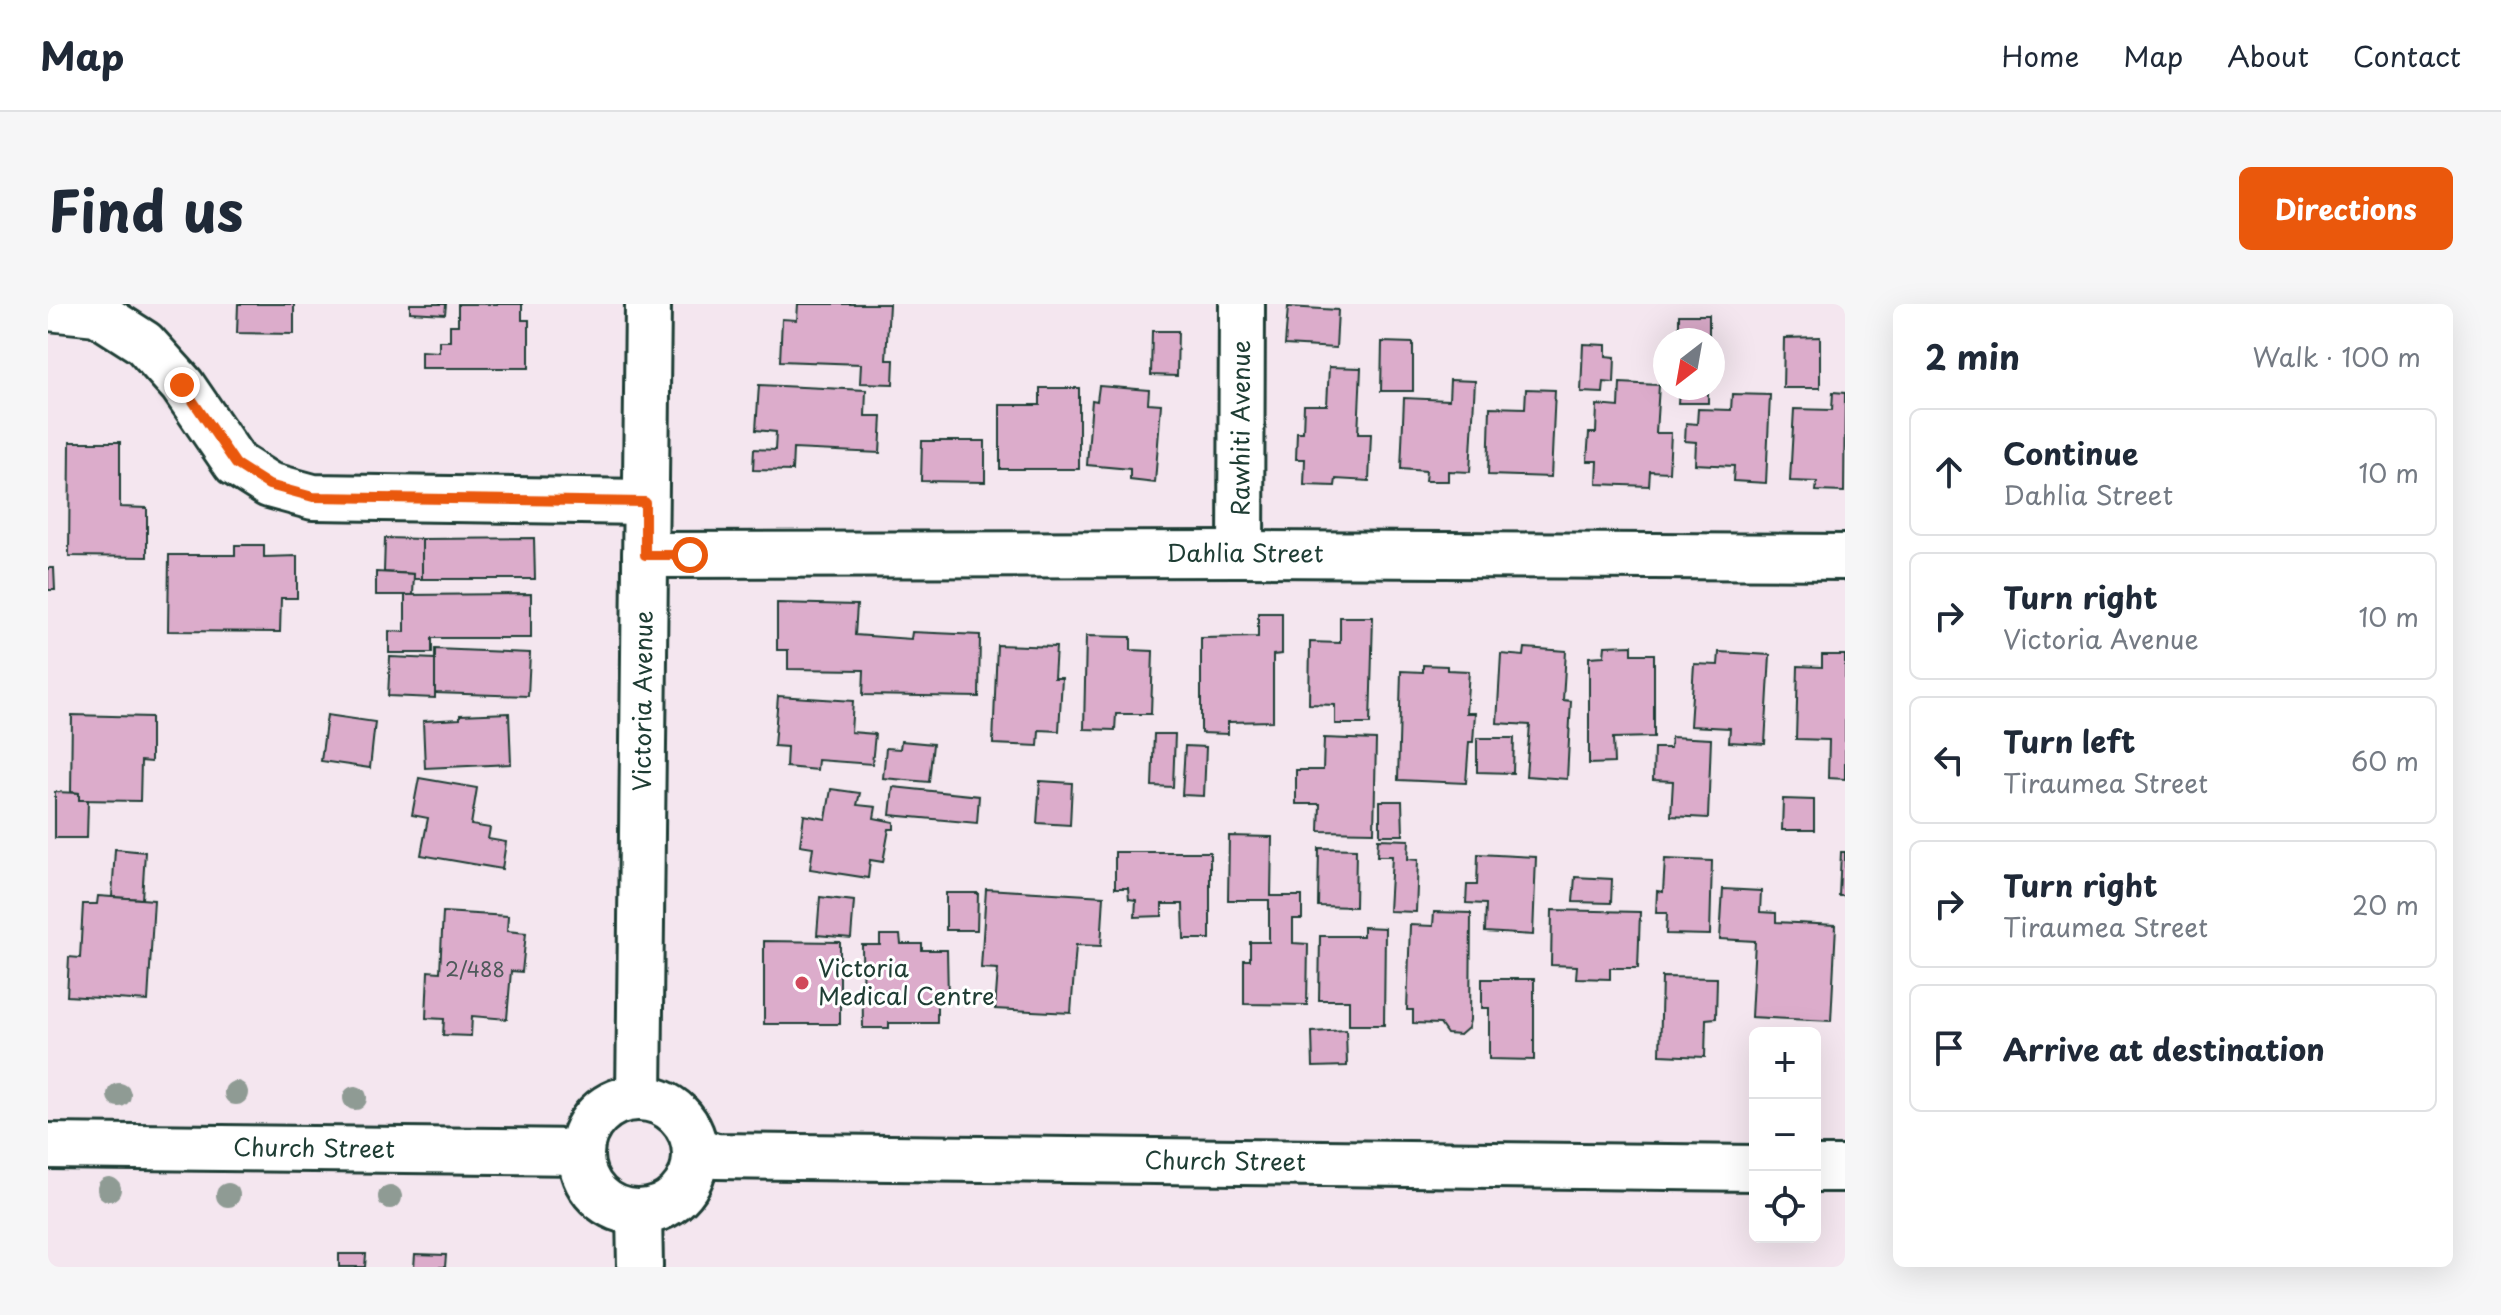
<!DOCTYPE html>
<meta charset="utf-8">
<style>
body{margin:0;font-family:"Playpen Sans",sans-serif;background:#f6f6f7;color:#1f2937}
.controls{position:absolute;right:24px;bottom:24px;display:grid;overflow:hidden;border-radius:12px;box-shadow:0 8px 32px #0002}
.controls button{width:72px;height:72px;display:grid;place-items:center;padding:0;border:0;border-bottom:2px solid #e0e1e3;background:#fff;color:#1f2937;font:40px sans-serif}
.compass{position:absolute;left:1605px;top:24px;width:72px;height:72px;border-radius:50%;background:#fff;box-shadow:0 8px 32px #0002;rotate:211deg}
.stop{position:absolute;width:24px;height:24px;margin:-18px;border:6px solid #ea580c;border-radius:50%;background:#fff}
.stop.end{background:#ea580c;border-color:#fff;box-shadow:0 2px 8px #0008}
.list{margin:0;padding:0;list-style:none}
h2{display:flex;justify-content:space-between;align-items:center;height:104px;margin:0;padding:0 32px;font-size:34px}
h2 small{font-size:26px;font-weight:400;color:#747a83}
.list li{display:grid;grid-template-columns:52px 1fr auto;gap:24px;align-items:center;box-sizing:border-box;height:128px;margin:0 16px 16px;padding:0 16px;border:2px solid #e0e1e3;border-radius:12px}
.list b{display:block;font-size:30px;white-space:nowrap}
.list p{margin:0;font-size:26px;white-space:nowrap;color:#747a83}
.list em{font-size:26px;font-style:normal;color:#747a83}
.icon{flex:none;width:44px;height:44px;fill:none;stroke:currentColor;stroke-width:2;stroke-linecap:round;stroke-linejoin:round}
.map{position:relative;flex:none;width:1797px;height:963px;overflow:hidden;border-radius:12px}
header{display:flex;align-items:center;gap:48px;box-sizing:border-box;height:112px;padding:0 40px;background:#fff;border-bottom:2px solid #e0e1e3}
header strong{font-size:38px}
nav{display:flex;gap:44px;margin-inline-start:auto;font-size:28px}
.intro{display:flex;align-items:center;justify-content:space-between;box-sizing:border-box;height:192px;padding:0 48px}
h1{margin:0;font-size:56px}
.button{padding:20px 36px;border-radius:12px;background:#ea580c;color:#fff;font-size:28px;font-weight:700}
main{display:flex;gap:48px;padding:0 48px}
aside{flex:1;background:#fff;border-radius:12px;box-shadow:0 8px 32px #0002}
.map>svg:first-child{display:block}
.building{fill:#dcaccb;stroke:#1f3d34;stroke-width:2}
.lines{fill:none;stroke-linecap:round;stroke-linejoin:round}
.minor-casing{stroke:#1f3d34;stroke-width:50}
.minor{stroke:#fff;stroke-width:44}
.tree{fill:#8f9b94}
.route{stroke:#ea580c;stroke-width:10}
.poi-dot{fill:#d1495b;stroke:#fff;stroke-width:3}
.labels{text-anchor:middle;stroke-width:6;stroke-linejoin:round;paint-order:stroke}
.number-label{font-size:20px;fill:#4e595a}
.street-label{font-size:24px;fill:#1f3d34;stroke:#fff}
.poi-label{font-size:24px;fill:#1f3d34;stroke:#fff;text-anchor:start}
</style>
<header>
<strong>Map</strong>
<nav><a>Home</a><a>Map</a><a>About</a><a>Contact</a></nav>
</header>
<div class="intro"><h1>Find us</h1><a class="button">Directions</a></div>
<main>
<div class="map">
<svg width="1797" height="963" viewBox="0 0 1797 963">
<rect width="100%" height="100%" fill="#f4e6ef"/>
<filter id="ink" filterUnits="userSpaceOnUse"><feTurbulence type="fractalNoise" baseFrequency=".0125" numOctaves="2"/><feDisplacementMap in="SourceGraphic" scale="16" xChannelSelector="R" yChannelSelector="G"/><feConvolveMatrix kernelMatrix="1 2 1 2 8 2 1 2 1" color-interpolation-filters="sRGB"/></filter>
<g filter="url(#ink)">
<!-- building -->
<g class="building">
<path d="M190,0H246V30L189,29Z"/>
<path d="M362,0H398L397,10L362,8Z"/>
<path d="M410,0H474V16H481V64H373V47L391,48V37H402V21H410Z"/>
<path d="M750,0H841L838,56H846L845,80L812,79L813,60L732,57L734,15L749,16Z"/>
<path d="M1240,3L1290,6L1288,44L1237,41Z"/>
<rect x="1631" y="11" width="30" height="25"/>
<path d="M1104,27H1130L1129,72L1103,71Z"/>
<path d="M1772,33V84H1735L1736,34Z"/>
<path d="M1334,38L1365,39V87H1333Z"/>
<path d="M1535,40L1558,41V52L1567,53L1566,79L1556,78L1555,89L1533,88Z"/>
<path d="M1281,63L1313,64L1310,130H1323L1321,177L1288,175L1287,182L1256,181L1257,155H1248L1249,128H1255L1256,101H1279Z"/>
<path d="M1402,76L1427,77L1422,168L1400,167V177H1377L1378,167L1353,165L1356,94L1401,96Z"/>
<path d="M1572,79L1611,81L1608,129H1623L1621,168L1602,167L1601,182L1549,180L1550,157H1539L1541,129H1548L1549,101L1571,103Z"/>
<path d="M711,81L818,86L817,112H834L832,149L745,145L744,167L705,166L706,145L727,146L728,128L708,126Z"/>
<path d="M1051,82L1101,86L1100,99L1113,100L1107,179L1082,176V165L1039,161L1044,96L1049,97Z"/>
<path d="M992,84H1031V165H952V101H992Z"/>
<path d="M1631,84H1660V99H1630Z"/>
<path d="M1478,85L1507,86L1503,173L1440,171L1442,103L1477,104Z"/>
<path d="M1785,88L1797,89L1796,188L1768,187L1769,178L1742,177L1746,105L1784,106Z"/>
<path d="M1684,90L1722,91L1718,179L1685,177L1686,162L1647,160L1648,138L1637,137L1638,119L1649,120L1650,105L1683,106Z"/>
<path d="M874,137H937V178L873,177Z"/>
<path d="M22,138H72V203L99,204V253L21,252Z"/>
<path d="M337,234L374,235V275H365L366,270L336,268Z"/>
<path d="M486,234L487,275H374V235Z"/>
<path d="M187,241H216V253L249,252V294H233L232,328L120,327L121,251H187Z"/>
<path d="M0,264H6L7,286H0Z"/>
<path d="M328,268L366,270L365,291H328Z"/>
<path d="M483,290V334H384V349H341V327L357,328V291Z"/>
<path d="M729,299L809,301L807,331L863,335L864,328L932,331L931,393L815,391L816,366L740,365V346H729Z"/>
<path d="M1210,309H1234V350L1225,351V417L1180,418V430L1153,429V334L1210,333Z"/>
<path d="M1292,313H1325L1322,420H1287V401L1261,400L1262,338L1292,339Z"/>
<path d="M1038,332L1083,333V346L1105,347L1103,410H1068L1067,426L1036,425Z"/>
<path d="M949,341L1008,343L1006,374H1014L1011,427L991,426L990,442L945,440Z"/>
<path d="M1584,341V350H1606V433L1565,434L1566,459L1541,460V353L1556,352L1557,342Z"/>
<path d="M1477,344L1518,347L1515,396L1523,397L1519,475L1478,472L1482,421L1449,419L1453,350L1476,352Z"/>
<path d="M387,345L482,349L480,392L387,389Z"/>
<path d="M1671,348L1722,351L1717,440L1681,438L1682,424L1642,422L1646,360L1670,361Z"/>
<path d="M1774,351H1797V475L1780,474L1781,436L1748,435L1750,362L1774,363Z"/>
<path d="M342,353L387,355V394L340,392Z"/>
<path d="M1375,361L1399,362V366L1421,367L1418,409H1427L1425,438H1421L1418,479L1350,476L1353,367L1375,368Z"/>
<path d="M730,392L805,397L803,428L827,430L824,460L770,456L769,466L738,463L739,443L726,442Z"/>
<path d="M461,409L463,460L377,464L375,417L412,415V411Z"/>
<path d="M24,411L103,413V458L93,457L92,497L31,496V489L23,488Z"/>
<path d="M279,411L327,418L322,464L273,457Z"/>
<path d="M1106,430H1127L1125,483L1104,482Z"/>
<path d="M1623,433L1663,435L1660,514L1623,512L1625,477L1605,476L1606,444H1622Z"/>
<path d="M1276,434L1328,436L1326,528L1271,527L1272,500H1248V466H1275Z"/>
<path d="M1429,434H1466L1465,469L1429,468Z"/>
<path d="M853,437L885,440L881,478L835,474L838,444L852,445Z"/>
<path d="M1137,442L1158,443L1156,492L1134,491Z"/>
<path d="M371,474L429,484L423,521L442,524L440,535L458,538L454,565L373,551L380,514L364,511Z"/>
<path d="M992,477L1024,479L1022,521L989,519Z"/>
<path d="M845,483L931,492L929,519L842,511Z"/>
<path d="M783,485L812,489L809,501L828,503L826,514L846,518V525H841L835,558L822,556L820,574L762,565L765,543L752,541L756,511L778,515Z"/>
<path d="M7,488L31,489V496H40L39,534H7Z"/>
<path d="M1735,495L1766,496V526H1734Z"/>
<path d="M1332,497H1354L1355,531H1332Z"/>
<path d="M1181,532L1224,533L1223,592H1254V615H1245V639L1260,640L1259,701L1196,700V656H1202V638H1221V596H1180Z"/>
<path d="M1330,535L1361,536L1360,555L1370,556L1368,608L1341,607L1344,552H1329Z"/>
<path d="M1271,544L1308,545L1307,603L1270,602Z"/>
<path d="M67,545L97,548L94,595L64,593Z"/>
<path d="M1067,548H1162V635H1136L1135,600H1114V612L1087,613L1088,596L1081,595L1080,584H1067Z"/>
<path d="M1793,548H1797V592H1791Z"/>
<path d="M1430,550L1488,553L1485,631L1437,628L1438,600L1418,599L1419,581H1429Z"/>
<path d="M1617,555L1664,557L1662,631L1618,630L1619,609H1608L1609,587L1615,588Z"/>
<path d="M1527,573L1564,575L1563,599L1525,598Z"/>
<path d="M938,585L1056,592L1053,642L1028,641L1023,709L947,705L950,665L933,664Z"/>
<path d="M1675,585L1713,587L1712,608L1728,609V618L1788,621L1783,717L1703,713L1707,637L1672,635Z"/>
<path d="M898,589H930L929,626H898Z"/>
<path d="M50,592L106,596L100,697L19,692L21,653L32,654L35,600H49Z"/>
<path d="M772,593L806,597L803,634L769,631Z"/>
<path d="M1504,606L1592,608L1590,664H1562V675L1528,674L1529,662L1503,661Z"/>
<path d="M395,608L460,612L459,627L478,629L474,668L463,667L459,715L424,712L423,732L395,731L396,715L378,714L380,667L392,668Z"/>
<path d="M1386,608L1423,609L1422,716L1420,724L1412,731L1399,730L1392,720L1365,719V706H1359L1362,621L1385,622Z"/>
<path d="M1315,623L1337,624L1336,721H1301V696H1271L1272,632H1315Z"/>
<path d="M832,631H852L853,640H874V646H899L900,693L889,691V719H841V724H815L814,641H832Z"/>
<path d="M716,637L792,638V720H716Z"/>
<path d="M1614,673L1669,674L1668,714L1658,715L1657,753L1612,751Z"/>
<path d="M1434,675H1486V756L1441,755V704H1434Z"/>
<path d="M1298,726L1299,762L1265,763L1264,728Z"/>
<path d="M291,950H318L317,963H291Z"/>
<path d="M367,950L398,951L397,963H366Z"/>
</g>
<g class="lines">
<defs>
<g id="minor">
<path d="M0,4L49,9L96,39L134,81L188,160L221,181L265,193L597,198"/>
<path id="s1" d="M1193,250L1194,0"/>
<path id="s2" d="M597,251L1193,250L1797,253"/>
<path id="s3" d="M591,793L600,0"/>
<circle cx="590" cy="851" r="57"/>
<path id="s4" d="M0,842L533,848"/>
<path id="s5" d="M648,846L668,852L1707,864"/>
<path d="M1767,865H1797"/>
<path d="M591,909L592,963"/>
</g>
</defs>
<!-- minor casing -->
<use href="#minor" class="minor-casing"/>
<!-- minor -->
<use href="#minor" class="minor"/>
</g>
<!-- trees -->
<g class="tree">
<circle cx="188" cy="789" r="12"/>
<circle cx="71" cy="791" r="12"/>
<circle cx="307" cy="794" r="12"/>
<circle cx="61" cy="885" r="12"/>
<circle cx="180" cy="891" r="12"/>
<circle cx="342" cy="893" r="12"/>
</g>
</g>
<g class="lines" filter="url(#ink)">
<!-- route -->
<path class="route" d="M134,81L188,160L221,181L265,193L597,198V251H642"/>
</g>
<!-- markers -->
<circle class="poi-dot" cx="754" cy="679" r="8"/>
<g class="labels">
<!-- number labels -->
<g class="number-label">
<text x="427" y="673">2/488</text>
</g>
<!-- street labels -->
<g class="street-label">
<text dy="8" stroke="none"><textPath href="#s1" startOffset="126">Rawhiti Avenue</textPath></text>
<text dy="8" stroke="none"><textPath href="#s2" startOffset="600">Dahlia Street</textPath></text>
<text dy="8" stroke="none"><textPath href="#s3" startOffset="396">Victoria Avenue</textPath></text>
<text dy="8" stroke="none"><textPath href="#s4" startOffset="266">Church Street</textPath></text>
<text dy="8" stroke="none"><textPath href="#s5" startOffset="530">Church Street</textPath></text>
</g>
<!-- poi labels -->
<g class="poi-label">
<text x="770" y="673">Victoria<tspan x="770" dy="28">Medical Centre</tspan></text>
</g>
</g>
</svg>
<div class="controls">
<button>+</button>
<button>−</button>
<button><svg class="icon" aria-label="locate" viewBox="0 0 24 24"><circle cx="12" cy="12" r="6"/><path d="M12 2v4M12 18v4M2 12h4M18 12h4"/></svg></button>
</div>
<svg class="compass" viewBox="-18 -18 36 36"><path d="M0-13l5 13h-10z" fill="#e53935"/><path d="M0 13l5-13h-10z" fill="#747a83"/></svg>
<div class="stop" style="left:642px;top:251px"></div>
<div class="stop end" style="left:134px;top:81px"></div>
</div>
<aside>
<h2>2 min<small>Walk · 100 m</small></h2>
<ul class="list">
<li><svg class="icon" aria-label="ahead" viewBox="0 0 24 24"><path d="M12 20V5M6 11l6-6 6 6"/></svg><div><b>Continue</b><p>Dahlia Street</p></div><em>10 m</em></li>
<li><svg class="icon" aria-label="right" viewBox="0 0 24 24"><path d="M7 20v-9h11M14 6l5 5-5 5"/></svg><div><b>Turn right</b><p>Victoria Avenue</p></div><em>10 m</em></li>
<li><svg class="icon" aria-label="left" viewBox="0 0 24 24"><path d="M17 20v-9H6M10 6l-5 5 5 5"/></svg><div><b>Turn left</b><p>Tiraumea Street</p></div><em>60 m</em></li>
<li><svg class="icon" aria-label="right" viewBox="0 0 24 24"><path d="M7 20v-9h11M14 6l5 5-5 5"/></svg><div><b>Turn right</b><p>Tiraumea Street</p></div><em>20 m</em></li>
<li><svg class="icon" aria-label="arrive" viewBox="0 0 24 24"><path d="M6 21V4h12l-3 4 3 4H6"/></svg><div><b>Arrive at destination</b></div></li>
</ul>
</aside>
</main>
